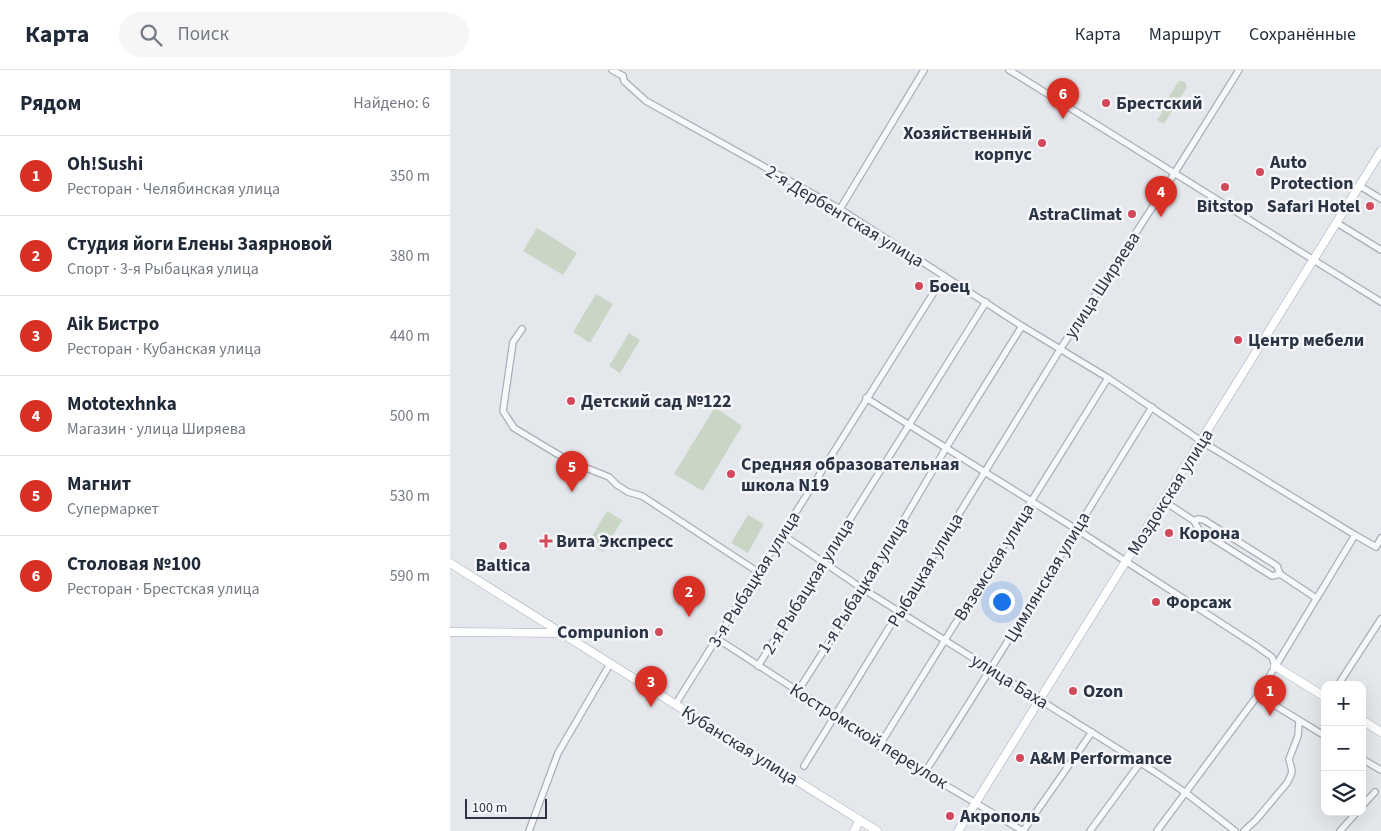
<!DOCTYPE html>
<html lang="ru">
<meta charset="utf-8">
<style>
body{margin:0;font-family:"Source Sans 3",sans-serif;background:#f6f6f7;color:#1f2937}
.controls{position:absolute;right:15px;bottom:15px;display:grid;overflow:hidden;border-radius:10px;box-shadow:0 5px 20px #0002}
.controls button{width:45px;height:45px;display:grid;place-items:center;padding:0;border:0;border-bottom:1px solid #e0e1e3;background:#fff;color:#1f2937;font:25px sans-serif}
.scale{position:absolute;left:15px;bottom:12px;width:82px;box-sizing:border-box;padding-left:5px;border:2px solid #2b3445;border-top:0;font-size:14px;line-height:18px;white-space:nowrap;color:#2b3445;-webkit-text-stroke:4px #f4f6f9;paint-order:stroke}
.you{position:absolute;left:551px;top:531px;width:18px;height:18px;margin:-12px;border:4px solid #fff;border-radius:50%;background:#1a73e8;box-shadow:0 0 0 8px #1a73e833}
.badge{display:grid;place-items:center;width:32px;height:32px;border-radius:50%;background:#d93025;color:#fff;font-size:16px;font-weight:700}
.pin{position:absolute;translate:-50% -41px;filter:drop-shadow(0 1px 2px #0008)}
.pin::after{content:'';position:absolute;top:26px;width:18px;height:15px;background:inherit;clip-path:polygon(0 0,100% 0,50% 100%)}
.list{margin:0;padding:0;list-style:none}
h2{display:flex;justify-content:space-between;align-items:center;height:65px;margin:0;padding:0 20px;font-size:21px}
h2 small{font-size:16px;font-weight:400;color:#747a83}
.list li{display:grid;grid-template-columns:32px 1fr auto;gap:15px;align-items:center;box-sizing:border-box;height:80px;padding:0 20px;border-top:1px solid #e0e1e3}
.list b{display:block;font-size:19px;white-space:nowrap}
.list p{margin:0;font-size:16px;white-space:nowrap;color:#747a83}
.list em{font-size:16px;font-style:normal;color:#747a83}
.icon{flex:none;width:28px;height:28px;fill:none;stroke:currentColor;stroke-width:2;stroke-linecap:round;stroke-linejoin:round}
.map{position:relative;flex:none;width:931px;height:761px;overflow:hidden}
header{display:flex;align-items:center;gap:30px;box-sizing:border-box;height:70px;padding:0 25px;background:#fff;border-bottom:1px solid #e0e1e3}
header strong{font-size:24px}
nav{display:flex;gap:28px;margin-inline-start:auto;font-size:18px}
.search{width:350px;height:45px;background:#f6f6f7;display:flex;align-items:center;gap:12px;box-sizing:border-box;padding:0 18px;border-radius:28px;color:#747a83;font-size:19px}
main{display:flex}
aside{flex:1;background:#fff}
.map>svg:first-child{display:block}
.green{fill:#c9d6c5}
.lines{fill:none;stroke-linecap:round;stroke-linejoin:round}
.minor-casing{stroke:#a9aeb7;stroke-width:8}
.major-casing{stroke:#a3abb8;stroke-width:9}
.minor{stroke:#f7f8fa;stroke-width:5.5}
.major{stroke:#fff;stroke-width:8}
.poi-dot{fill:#d1495b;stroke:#f4f6f9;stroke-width:2}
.labels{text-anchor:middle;stroke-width:5;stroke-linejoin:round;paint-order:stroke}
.poi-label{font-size:18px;font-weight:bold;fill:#2b3445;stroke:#f4f6f9;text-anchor:start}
.street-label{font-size:18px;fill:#2b3445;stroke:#f4f6f9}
</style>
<header>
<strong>Карта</strong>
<div class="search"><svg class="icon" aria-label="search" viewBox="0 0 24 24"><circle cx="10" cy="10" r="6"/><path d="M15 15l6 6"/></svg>Поиск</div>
<nav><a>Карта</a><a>Маршрут</a><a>Сохранённые</a></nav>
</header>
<main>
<aside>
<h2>Рядом<small>Найдено: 6</small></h2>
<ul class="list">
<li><span class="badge">1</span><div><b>Oh!Sushi</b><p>Ресторан · Челябинская улица</p></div><em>350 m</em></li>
<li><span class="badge">2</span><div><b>Студия йоги Елены Заярновой</b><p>Спорт · 3-я Рыбацкая улица</p></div><em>380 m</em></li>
<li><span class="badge">3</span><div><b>Aik Бистро</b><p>Ресторан · Кубанская улица</p></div><em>440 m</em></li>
<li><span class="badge">4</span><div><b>Mototexhnka</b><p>Магазин · улица Ширяева</p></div><em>500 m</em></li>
<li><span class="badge">5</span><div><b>Магнит</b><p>Супермаркет</p></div><em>530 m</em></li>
<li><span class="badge">6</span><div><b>Столовая №100</b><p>Ресторан · Брестская улица</p></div><em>590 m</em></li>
</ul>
</aside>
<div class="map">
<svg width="931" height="761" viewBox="0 0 931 761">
<rect width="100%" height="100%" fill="#e4e7ec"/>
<!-- green -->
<g class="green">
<path d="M731,11L735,12L737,17L714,54L707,50L712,43L710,41L728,12Z"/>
<path d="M87,158L127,183L113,205L73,181Z"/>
<path d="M146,224L163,234L140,273L123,262Z"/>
<path d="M179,263L190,270L170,303L159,296Z"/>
<path d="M265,337L292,356L253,421L224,404Z"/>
<path d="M157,441L172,450L153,482L138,473Z"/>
<path d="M298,445L314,454L298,483L281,473Z"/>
</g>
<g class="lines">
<defs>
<g id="minor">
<path d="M162,0L173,6"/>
<path d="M559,0L931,232"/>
<path d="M173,6L174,11L196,31L390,139L572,256L658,308L751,371L905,465L926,477L931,468"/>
<path d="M910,116L931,129"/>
<path d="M390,139L474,0"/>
<path d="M887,153L931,180"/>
<path d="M72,259L63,272L53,341L64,358L119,391L159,407L167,415L178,422L192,426L308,502"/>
<path d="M416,328L626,459L805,575L822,587L825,596"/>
<path d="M714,431L744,451L748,449L754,450L827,496L830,504"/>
<path d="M744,451L749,460L822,506L830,504L866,528"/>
<path d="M333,465L413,519L705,702L736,723L785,761"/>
<path d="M266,568L385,645L429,676L573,761"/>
<path d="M308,596L536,232"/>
<path d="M888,615L931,549"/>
<path d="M348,621L413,519L496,378L572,256"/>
<path d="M808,625L875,666"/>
<path d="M225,635L494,206"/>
<path d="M429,676L658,308"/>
<path d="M912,689L931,700"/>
<path d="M354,696L611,278L724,104L789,0"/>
<path d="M475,702C553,582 626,459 702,337"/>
<path d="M912,736L925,722"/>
<path d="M79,761L108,683L160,594"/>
<path d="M573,761L642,662"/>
<path d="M640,761L690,693"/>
<path d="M707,761L808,625L905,465"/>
<path d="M794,761L806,750L837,713L841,705L842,701L839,689L848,666L849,651"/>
<path d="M890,761L907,742"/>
</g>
<g id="major">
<path d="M0,493L427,761"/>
<path d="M0,562L110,563"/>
<path d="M825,596L875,627"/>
<path d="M912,650L931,662"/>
<path d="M404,761L410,750"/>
<path d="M508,761L931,81"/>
</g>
</defs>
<!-- minor casing -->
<use href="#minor" class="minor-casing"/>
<!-- major casing -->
<use href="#major" class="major-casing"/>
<!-- minor -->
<use href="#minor" class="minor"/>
<!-- major -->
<use href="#major" class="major"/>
</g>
<!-- markers -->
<g class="poi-dot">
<circle cx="656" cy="33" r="5"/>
<circle cx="592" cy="73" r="5"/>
<circle cx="810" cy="102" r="5"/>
<circle cx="775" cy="117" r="5"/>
<circle cx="920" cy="136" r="5"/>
<circle cx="682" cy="144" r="5"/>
<circle cx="469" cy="216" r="5"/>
<circle cx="788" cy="270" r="5"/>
<circle cx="121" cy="331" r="5"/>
<circle cx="281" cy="404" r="5"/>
<circle cx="719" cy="463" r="5"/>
<path d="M93.5 463.5h5v5h5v5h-5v5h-5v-5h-5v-5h5z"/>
<circle cx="53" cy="476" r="5"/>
<circle cx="706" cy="532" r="5"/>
<circle cx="209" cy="562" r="5"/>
<circle cx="623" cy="621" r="5"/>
<circle cx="570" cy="688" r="5"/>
<circle cx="500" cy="746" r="5"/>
</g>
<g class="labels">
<!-- poi labels -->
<g class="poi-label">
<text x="666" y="39">Брестский</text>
<text x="582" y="69" text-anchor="end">Хозяйственный<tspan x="582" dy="21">корпус</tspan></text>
<text x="820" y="98">Auto<tspan x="820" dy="21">Protection</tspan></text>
<text x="775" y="142" text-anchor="middle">Bitstop</text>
<text x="910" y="142" text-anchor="end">Safari Hotel</text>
<text x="672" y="150" text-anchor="end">AstraClimat</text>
<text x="479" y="222">Боец</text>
<text x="798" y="276">Центр мебели</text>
<text x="131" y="337">Детский сад №122</text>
<text x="291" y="400">Средняя образовательная<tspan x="291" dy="21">школа N19</tspan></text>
<text x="729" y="469">Корона</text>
<text x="106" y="477">Вита Экспресс</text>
<text x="53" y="501" text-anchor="middle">Baltica</text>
<text x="716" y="538">Форсаж</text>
<text x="199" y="568" text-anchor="end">Compunion</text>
<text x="633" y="627">Ozon</text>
<text x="580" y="694">A&amp;M Performance</text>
<text x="510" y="752">Акрополь</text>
</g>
<!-- street labels -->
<g class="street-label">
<text transform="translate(395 146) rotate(31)" y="6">2-я Дербентская улица</text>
<text transform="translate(652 215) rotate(-57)" y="6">улица Ширяева</text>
<text transform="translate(720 422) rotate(-58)" y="6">Моздокская улица</text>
<text transform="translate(544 492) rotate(-58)" y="6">Вяземская улица</text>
<text transform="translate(475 500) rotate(-59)" y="6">Рыбацкая улица</text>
<text transform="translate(597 507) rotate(-59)" y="6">Цимлянская улица</text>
<text transform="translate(304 509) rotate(-58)" y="6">3-я Рыбацкая улица</text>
<text transform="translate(413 515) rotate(-58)" y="6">1-я Рыбацкая улица</text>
<text transform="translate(358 516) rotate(-58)" y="6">2-я Рыбацкая улица</text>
<text transform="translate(560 611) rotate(32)" y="6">улица Баха</text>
<text transform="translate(419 666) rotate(32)" y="6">Костромской переулок</text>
<text transform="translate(290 675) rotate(32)" y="6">Кубанская улица</text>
</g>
</g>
</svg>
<div class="controls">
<button>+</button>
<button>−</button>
<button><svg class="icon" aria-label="layers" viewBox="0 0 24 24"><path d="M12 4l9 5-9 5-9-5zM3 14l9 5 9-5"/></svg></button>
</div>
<div class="scale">100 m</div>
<div class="you"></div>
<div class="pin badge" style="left:820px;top:646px">1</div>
<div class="pin badge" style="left:239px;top:547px">2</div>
<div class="pin badge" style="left:201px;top:637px">3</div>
<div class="pin badge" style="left:711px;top:147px">4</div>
<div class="pin badge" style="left:122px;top:422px">5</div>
<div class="pin badge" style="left:613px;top:49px">6</div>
</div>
</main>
